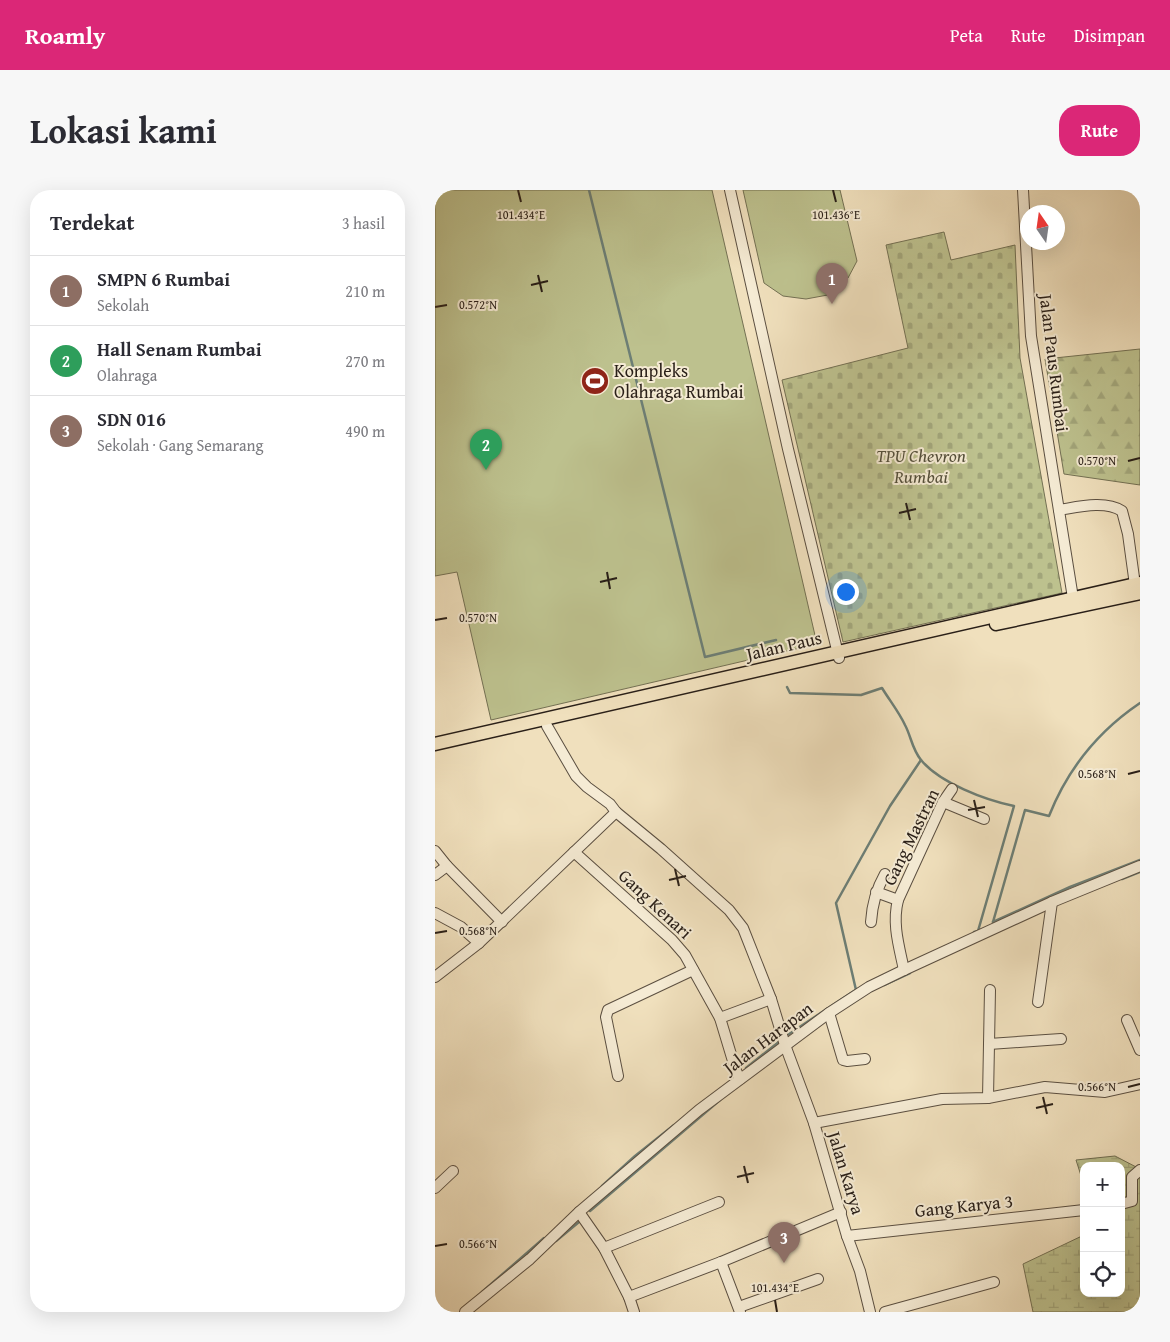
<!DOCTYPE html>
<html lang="id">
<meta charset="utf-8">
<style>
body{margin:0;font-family:"Gentium Book Plus",serif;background:#f7f7f7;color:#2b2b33}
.controls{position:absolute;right:15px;bottom:15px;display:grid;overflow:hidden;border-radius:10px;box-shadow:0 5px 20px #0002}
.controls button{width:45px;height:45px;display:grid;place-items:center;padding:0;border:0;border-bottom:1px solid #e1e1e2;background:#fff;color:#2b2b33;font:25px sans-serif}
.compass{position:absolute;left:585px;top:15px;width:45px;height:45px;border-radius:50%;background:#fff;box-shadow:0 5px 20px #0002;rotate:347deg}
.you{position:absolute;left:410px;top:401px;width:18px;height:18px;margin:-12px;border:4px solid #fff;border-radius:50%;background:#1a73e8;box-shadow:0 0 0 8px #1a73e833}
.badge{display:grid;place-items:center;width:32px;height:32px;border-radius:50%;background:#db2777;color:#fff;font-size:16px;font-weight:700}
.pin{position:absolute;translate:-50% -41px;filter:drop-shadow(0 1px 2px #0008)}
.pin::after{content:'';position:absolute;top:26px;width:18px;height:15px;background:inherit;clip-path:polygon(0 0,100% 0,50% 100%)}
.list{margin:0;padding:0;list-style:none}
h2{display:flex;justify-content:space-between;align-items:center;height:65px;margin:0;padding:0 20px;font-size:21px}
h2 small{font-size:16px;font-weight:400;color:#7c7c81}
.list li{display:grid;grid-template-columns:32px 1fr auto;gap:15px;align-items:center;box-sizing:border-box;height:70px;padding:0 20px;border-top:1px solid #e1e1e2}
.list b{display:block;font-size:19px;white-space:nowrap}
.list p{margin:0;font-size:16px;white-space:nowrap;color:#7c7c81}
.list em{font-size:16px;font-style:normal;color:#7c7c81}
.icon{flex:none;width:28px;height:28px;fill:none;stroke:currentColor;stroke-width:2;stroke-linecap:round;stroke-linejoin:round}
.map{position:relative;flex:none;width:705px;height:1122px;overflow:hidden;border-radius:20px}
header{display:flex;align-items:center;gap:30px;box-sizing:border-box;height:70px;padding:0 25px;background:#db2777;color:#fff}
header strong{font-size:24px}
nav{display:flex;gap:28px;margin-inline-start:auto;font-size:18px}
.intro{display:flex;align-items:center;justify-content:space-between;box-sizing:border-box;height:120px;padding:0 30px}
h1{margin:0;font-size:35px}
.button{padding:12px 22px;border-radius:20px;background:#db2777;color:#fff;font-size:18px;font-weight:700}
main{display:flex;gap:30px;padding:0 30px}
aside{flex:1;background:#fff;border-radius:20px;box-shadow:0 5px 20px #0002}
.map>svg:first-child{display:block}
.green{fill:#bdc18e;stroke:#737053}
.forest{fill:url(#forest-firs);stroke:#737053}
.wetland{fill:url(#wetland-marsh);stroke:#737053}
.cemetery{fill:url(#cemetery-stones);stroke:#737053}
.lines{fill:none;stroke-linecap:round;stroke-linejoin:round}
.stream{stroke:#6d7e75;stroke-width:2.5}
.minor-casing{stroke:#5b4f41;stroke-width:12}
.major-casing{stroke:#291f18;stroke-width:15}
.minor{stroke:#f5ebd4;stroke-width:10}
.major{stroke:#f0e0bd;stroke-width:12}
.ticks{fill:none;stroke:#291f18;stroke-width:2}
.labels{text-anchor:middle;stroke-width:4;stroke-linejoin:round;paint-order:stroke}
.street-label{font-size:18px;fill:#291f18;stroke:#f5ebd4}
.poi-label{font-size:18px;fill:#291f18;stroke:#f5ebd4;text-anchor:start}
.park-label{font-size:18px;font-style:italic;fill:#55503b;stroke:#f5ebd4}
.ticks-label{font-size:12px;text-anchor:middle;fill:#291f18;stroke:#f5ebd4;stroke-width:4;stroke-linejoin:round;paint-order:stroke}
</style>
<header>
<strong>Roamly</strong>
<nav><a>Peta</a><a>Rute</a><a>Disimpan</a></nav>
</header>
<div class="intro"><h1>Lokasi kami</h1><a class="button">Rute</a></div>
<main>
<aside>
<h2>Terdekat<small>3 hasil</small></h2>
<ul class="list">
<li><span class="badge" style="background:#8d6e63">1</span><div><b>SMPN 6 Rumbai</b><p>Sekolah</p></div><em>210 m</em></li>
<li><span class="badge" style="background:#2e9e5b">2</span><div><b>Hall Senam Rumbai</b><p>Olahraga</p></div><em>270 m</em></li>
<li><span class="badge" style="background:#8d6e63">3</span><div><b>SDN 016</b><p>Sekolah · Gang Semarang</p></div><em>490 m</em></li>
</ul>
</aside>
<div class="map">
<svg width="705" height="1122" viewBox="0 0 705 1122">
<defs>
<pattern id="forest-firs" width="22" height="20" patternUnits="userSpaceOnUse" patternTransform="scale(1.25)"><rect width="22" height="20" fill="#bdc18e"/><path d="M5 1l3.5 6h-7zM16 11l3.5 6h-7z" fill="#a2a57a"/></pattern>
<pattern id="wetland-marsh" width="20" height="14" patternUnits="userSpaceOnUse" patternTransform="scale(1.25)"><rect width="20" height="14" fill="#bdc18e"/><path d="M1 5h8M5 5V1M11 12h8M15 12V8" fill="none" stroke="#a2a57a"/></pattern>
<pattern id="cemetery-stones" width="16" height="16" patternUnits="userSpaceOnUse" patternTransform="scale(1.25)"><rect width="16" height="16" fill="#bdc18e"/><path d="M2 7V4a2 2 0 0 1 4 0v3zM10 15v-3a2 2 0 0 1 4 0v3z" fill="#a2a57a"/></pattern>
</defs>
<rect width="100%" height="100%" fill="#f0e0bd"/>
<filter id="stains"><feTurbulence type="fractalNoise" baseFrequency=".004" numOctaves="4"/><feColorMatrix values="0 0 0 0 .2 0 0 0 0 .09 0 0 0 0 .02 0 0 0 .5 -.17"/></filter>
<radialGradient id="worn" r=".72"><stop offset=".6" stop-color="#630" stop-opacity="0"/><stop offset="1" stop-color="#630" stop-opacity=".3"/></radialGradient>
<!-- green -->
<g class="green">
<path d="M0,0H277L382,454L56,530L22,382L0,386Z"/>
<path d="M308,0H405L422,71L413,88L398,104L371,109L348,106L329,93Z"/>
</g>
<!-- forest -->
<path class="forest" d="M705,159V295L629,284L610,169Z"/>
<!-- wetland -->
<path class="wetland" d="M680,966L705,979V1122H598L588,1074L649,1045V1103H686V976H649V995L641,970Z"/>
<!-- cemetery -->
<path class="cemetery" d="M509,42L516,70L580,55L585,168L627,403L408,452L347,190L473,158L451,55Z"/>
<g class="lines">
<!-- stream -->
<g class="stream">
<path d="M154,0L270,467L341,450"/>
<path d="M352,497L355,503L426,505L447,498C455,511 464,522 470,535C476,546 477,559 486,570C505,593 550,610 579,616L543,741L539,742"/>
<path d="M687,689L705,682"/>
<path d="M558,732L590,620L614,626C633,578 662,542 705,513"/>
<path d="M558,732L635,697L705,670"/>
<path d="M449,795L475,783"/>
<path d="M421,800L401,713L455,616L486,570"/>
<path d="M351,846L422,799"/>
<path d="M311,878L345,851"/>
<path d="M167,996L200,966L239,935"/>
<path d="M155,1021L285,910"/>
<path d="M121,1051L144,1032"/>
<path d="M47,1102L109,1048"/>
</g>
<defs>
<g id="minor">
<path d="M295,0L353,259L404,468"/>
<path d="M588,0L596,146L638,408"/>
<path d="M624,320C643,317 670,310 687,321L693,344L700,395"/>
<path d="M112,536L141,586L152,597L175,614L181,622L226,659L294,720L308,738L336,809L350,855L379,933L412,1046L425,1081L435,1122"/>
<path d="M508,612L549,629"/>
<path d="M0,661L12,676"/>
<path d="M139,662L237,750L250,765L285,828L301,881L305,889"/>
<path d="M0,685L12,676L67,732"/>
<path d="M441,702L463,710"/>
<path d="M0,723L26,737L44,753"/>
<path d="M436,732C437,714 441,700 450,684"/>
<path d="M469,780C464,756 457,734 463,710L508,612L517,599"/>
<path d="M0,787L44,753L181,622"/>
<path d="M603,812L617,712"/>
<path d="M394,823L408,870L412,871L430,869"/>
<path d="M285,828L336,809"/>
<path d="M692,830L705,860"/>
<path d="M554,854L626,849"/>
<path d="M183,886L171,827L173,820L258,780"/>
<path d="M553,908L555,800"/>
<path d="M379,933L507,909L553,908L610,897L670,902L705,894"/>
<path d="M0,998L18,981"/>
<path d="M686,1014L697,1011V987L705,980"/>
<path d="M144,1022L169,1058L194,1107L199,1122"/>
<path d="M412,1046L649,1020"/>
<path d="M169,1058L284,1012"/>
<path d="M286,1072L305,1122"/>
<path d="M194,1107L286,1072L406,1022"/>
<path d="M304,1117L383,1089"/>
<path d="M30,1122L95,1069L144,1022L264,920L394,823L434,797L469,780L617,712L705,676"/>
<path d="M450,1122L559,1092"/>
</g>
<g id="major">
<path d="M561,434L705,403"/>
<path d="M0,554L705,393"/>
</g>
</defs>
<!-- minor casing -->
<use href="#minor" class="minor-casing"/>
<!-- major casing -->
<use href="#major" class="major-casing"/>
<!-- minor -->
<use href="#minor" class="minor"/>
<!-- major -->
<use href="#major" class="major"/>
</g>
<!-- ticks -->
<path class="ticks" d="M83,0L86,12M398,0L401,12M103,85L107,102M96,95L113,91M0,117L12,115M693,271L705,268M471,313L475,330M464,323L481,319M172,382L175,399M165,392L182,388M0,430L12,428M693,584L705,581M539,610L543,627M533,620L550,617M240,679L244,696M234,690L251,686M0,743L12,741M693,897L705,894M608,907L612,924M601,918L618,914M309,976L313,993M302,987L319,983M0,1056L12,1054M340,1110L342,1122"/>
<!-- icons -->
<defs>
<symbol id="stadium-disc" viewBox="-11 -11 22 22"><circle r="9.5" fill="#8f2418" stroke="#f5ebd4"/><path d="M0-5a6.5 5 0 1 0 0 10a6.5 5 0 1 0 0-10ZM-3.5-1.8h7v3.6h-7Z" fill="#fff"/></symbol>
</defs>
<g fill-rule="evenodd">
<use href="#stadium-disc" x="144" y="175" width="32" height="32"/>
</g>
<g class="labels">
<!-- street labels -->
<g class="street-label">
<text transform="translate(619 173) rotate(83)" y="6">Jalan Paus Rumbai</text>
<text transform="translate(349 456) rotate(-13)" y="6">Jalan Paus</text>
<text transform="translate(476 647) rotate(-64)" y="6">Gang Mastran</text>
<text transform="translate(220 714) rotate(43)" y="6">Gang Kenari</text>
<text transform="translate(333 848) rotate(-37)" y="6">Jalan Harapan</text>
<text transform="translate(411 983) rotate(73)" y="6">Jalan Karya</text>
<text transform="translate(529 1016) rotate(-6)" y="6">Gang Karya 3</text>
</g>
<!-- poi labels -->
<g class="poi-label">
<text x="179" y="187">Kompleks<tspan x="179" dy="21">Olahraga Rumbai</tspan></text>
</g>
<!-- park labels -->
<g class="park-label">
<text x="486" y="272">TPU Chevron<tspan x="486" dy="21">Rumbai</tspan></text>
</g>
</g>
<g class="ticks-label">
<text x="86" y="29">101.434°E</text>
<text x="401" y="29">101.436°E</text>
<text x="43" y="119">0.572°N</text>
<text x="662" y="275">0.570°N</text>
<text x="43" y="432">0.570°N</text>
<text x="662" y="588">0.568°N</text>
<text x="43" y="745">0.568°N</text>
<text x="662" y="901">0.566°N</text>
<text x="43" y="1058">0.566°N</text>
<text x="340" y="1102">101.434°E</text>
</g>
<rect width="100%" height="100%" filter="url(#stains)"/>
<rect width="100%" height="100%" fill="url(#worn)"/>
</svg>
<div class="controls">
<button>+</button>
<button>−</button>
<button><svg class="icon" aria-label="locate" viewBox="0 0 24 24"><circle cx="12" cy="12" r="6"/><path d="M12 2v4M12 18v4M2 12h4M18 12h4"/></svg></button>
</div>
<svg class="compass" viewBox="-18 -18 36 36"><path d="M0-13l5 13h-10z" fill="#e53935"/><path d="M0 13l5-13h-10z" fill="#7c7c81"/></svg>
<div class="you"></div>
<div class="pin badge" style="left:397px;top:114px;background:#8d6e63">1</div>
<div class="pin badge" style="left:51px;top:280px;background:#2e9e5b">2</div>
<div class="pin badge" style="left:349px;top:1073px;background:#8d6e63">3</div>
</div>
</main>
